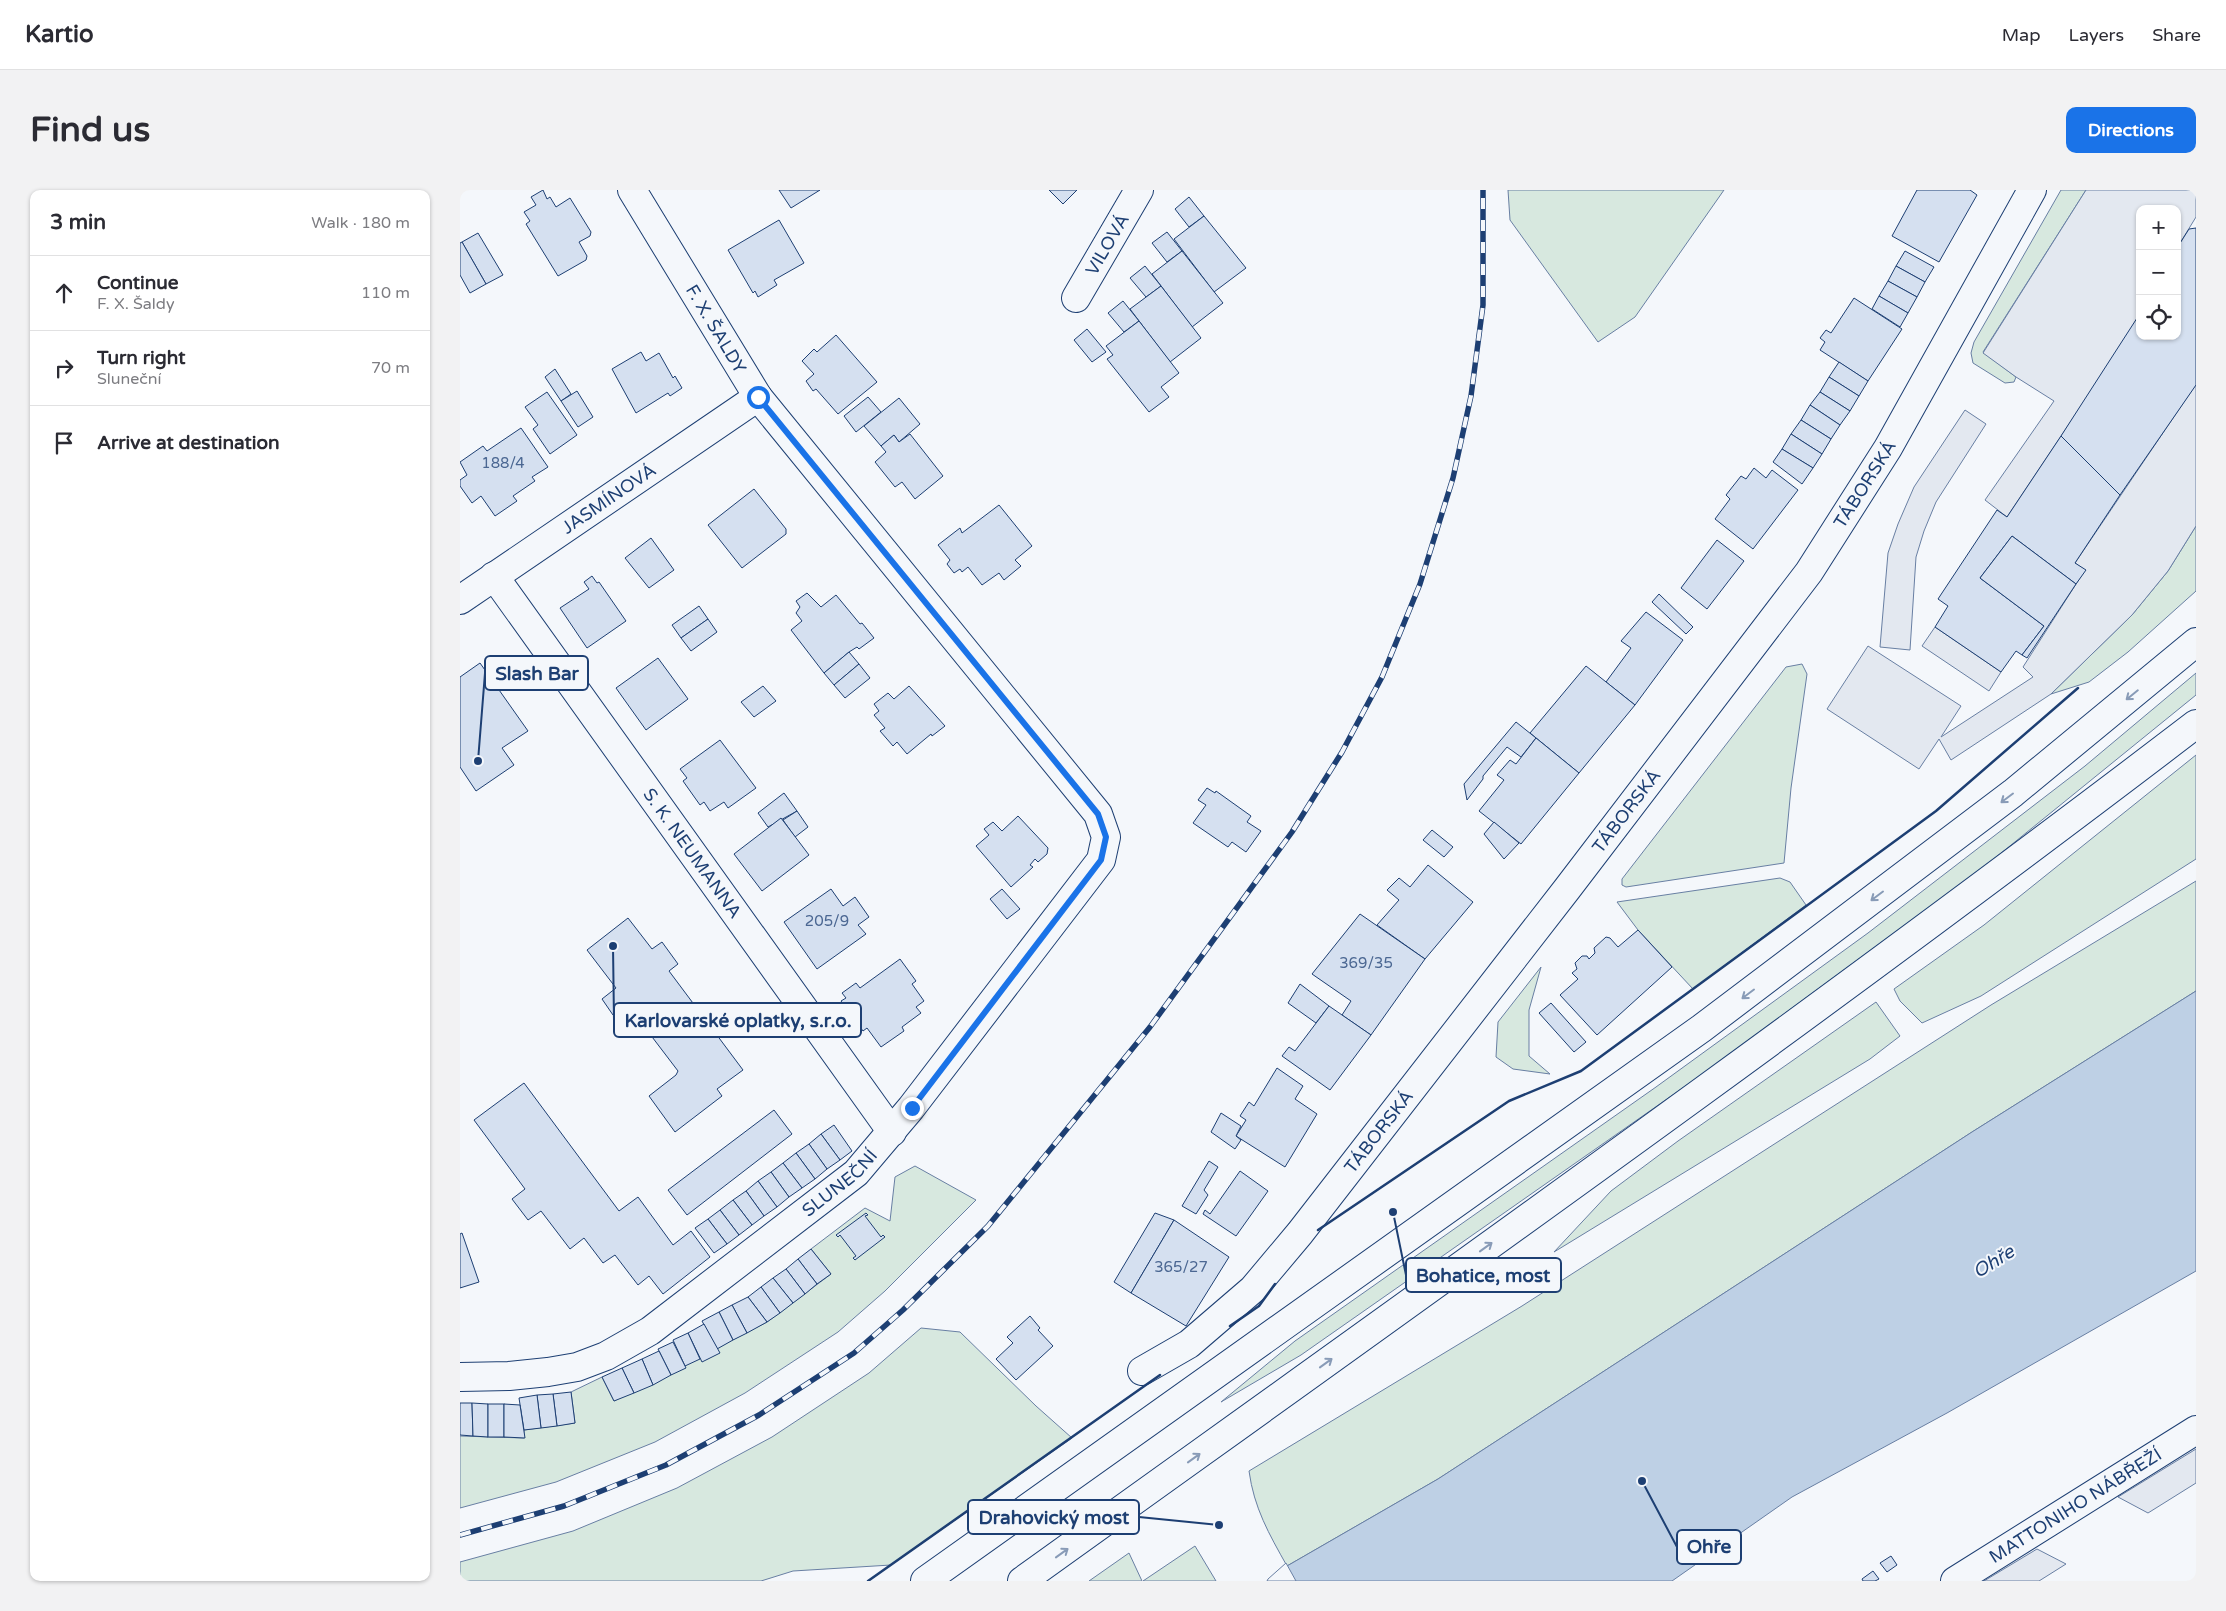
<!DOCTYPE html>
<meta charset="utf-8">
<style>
body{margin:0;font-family:"Varela Round",sans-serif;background:#f2f2f3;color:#2b2b33}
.controls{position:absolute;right:15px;top:15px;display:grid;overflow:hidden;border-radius:10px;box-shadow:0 1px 4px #0004}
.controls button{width:45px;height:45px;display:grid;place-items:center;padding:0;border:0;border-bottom:1px solid #e1e1e2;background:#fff;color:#2b2b33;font:25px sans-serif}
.stop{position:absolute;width:15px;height:15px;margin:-11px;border:4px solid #1a73e8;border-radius:50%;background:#fff}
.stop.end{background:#1a73e8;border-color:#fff;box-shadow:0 1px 5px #0008}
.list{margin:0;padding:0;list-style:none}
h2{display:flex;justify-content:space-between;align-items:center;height:65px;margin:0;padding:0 20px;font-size:21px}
h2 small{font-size:16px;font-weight:400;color:#7c7c81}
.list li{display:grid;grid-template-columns:32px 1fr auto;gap:15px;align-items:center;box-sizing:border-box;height:75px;padding:0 20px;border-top:1px solid #e1e1e2}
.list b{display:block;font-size:19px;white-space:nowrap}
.list p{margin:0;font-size:16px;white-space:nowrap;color:#7c7c81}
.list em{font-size:16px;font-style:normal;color:#7c7c81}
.icon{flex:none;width:28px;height:28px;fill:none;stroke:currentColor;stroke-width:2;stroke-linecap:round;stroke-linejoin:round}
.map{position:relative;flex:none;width:1736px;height:1391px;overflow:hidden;border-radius:10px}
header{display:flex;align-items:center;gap:30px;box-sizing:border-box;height:70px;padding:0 25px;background:#fff;border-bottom:1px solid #e1e1e2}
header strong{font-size:24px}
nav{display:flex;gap:28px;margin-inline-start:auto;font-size:18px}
.intro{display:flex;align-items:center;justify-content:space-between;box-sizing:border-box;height:120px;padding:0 30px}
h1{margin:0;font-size:35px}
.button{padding:12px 22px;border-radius:10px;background:#1a73e8;color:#fff;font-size:18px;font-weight:700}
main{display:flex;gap:30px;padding:0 30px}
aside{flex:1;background:#fff;border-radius:10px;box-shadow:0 1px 4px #0004}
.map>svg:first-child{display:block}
.green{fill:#d7e8df;stroke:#687fa3}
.parking{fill:#e3e8f0;stroke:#687fa3}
.water{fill:#bed0e5;stroke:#687fa3}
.pier{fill:#f4f7fb;stroke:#687fa3}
.building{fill:#d5e0f0;stroke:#1d3f73}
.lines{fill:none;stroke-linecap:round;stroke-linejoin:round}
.street-casing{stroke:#1d3f73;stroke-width:30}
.secondary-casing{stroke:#1d3f73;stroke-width:30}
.highway-casing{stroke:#1d3f73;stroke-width:30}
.street{stroke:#f4f7fb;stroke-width:28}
.secondary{stroke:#f4f7fb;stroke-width:28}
.highway{stroke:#f4f7fb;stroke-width:28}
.rail-casing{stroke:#1d3f73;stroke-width:5.5}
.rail{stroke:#f4f7fb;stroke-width:4;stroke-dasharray:11;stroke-linecap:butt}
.wall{stroke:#1d3f73;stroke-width:2.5}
.oneway{stroke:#889bb7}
.route{stroke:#1a73e8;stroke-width:6}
.labels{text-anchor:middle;stroke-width:4;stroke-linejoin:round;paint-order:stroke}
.number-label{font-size:15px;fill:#4b6792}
.street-label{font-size:18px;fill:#1d3f73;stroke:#f4f7fb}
.water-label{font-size:19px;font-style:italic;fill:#1d3f73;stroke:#f4f7fb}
.leader{fill:none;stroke:#1d3f73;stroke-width:2}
.callout-dot{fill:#1d3f73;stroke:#f4f7fb;stroke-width:2}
.callout{fill:#f4f7fb;stroke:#1d3f73;stroke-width:2}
.callout-label{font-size:19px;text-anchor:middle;font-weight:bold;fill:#1d3f73}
</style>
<header>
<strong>Kartio</strong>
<nav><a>Map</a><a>Layers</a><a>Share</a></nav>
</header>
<div class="intro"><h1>Find us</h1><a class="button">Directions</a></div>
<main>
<aside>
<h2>3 min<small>Walk · 180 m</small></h2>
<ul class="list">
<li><svg class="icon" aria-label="ahead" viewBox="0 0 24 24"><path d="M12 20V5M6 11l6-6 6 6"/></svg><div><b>Continue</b><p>F. X. Šaldy</p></div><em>110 m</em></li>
<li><svg class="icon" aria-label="right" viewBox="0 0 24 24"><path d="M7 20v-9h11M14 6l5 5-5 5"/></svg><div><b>Turn right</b><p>Sluneční</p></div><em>70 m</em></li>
<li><svg class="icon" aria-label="arrive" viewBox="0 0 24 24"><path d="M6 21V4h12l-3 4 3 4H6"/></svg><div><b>Arrive at destination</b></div></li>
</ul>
</aside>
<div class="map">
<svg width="1736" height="1391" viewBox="0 0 1736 1391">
<rect width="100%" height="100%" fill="#f4f7fb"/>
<!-- green -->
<g class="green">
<path d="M1048,0H1264L1175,127L1138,152L1050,30Z"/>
<path d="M1601,0H1626L1523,162L1556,187L1554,192L1545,193L1513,173L1511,163L1514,152Z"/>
<path d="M1736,336V401L1668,462L1629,492L1591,504L1672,425L1708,381Z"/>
<path d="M1342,474L1347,484L1331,598L1324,673L1166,697L1162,695V689L1326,477Z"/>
<path d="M1736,483V505L1524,677L1237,888L841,1165L761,1212L835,1151L1196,897L1408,743L1625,576Z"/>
<path d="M1736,565V669L1521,806L1462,833L1440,811L1434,799L1524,735Z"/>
<path d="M1320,688L1330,692L1346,715L1233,799L1178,740L1157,712Z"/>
<path d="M1736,691V801L1512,942L978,1289L827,1376C809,1344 794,1318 789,1281L1062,1116L1531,815Z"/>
<path d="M1081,777L1069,820V866L1090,884L1053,879L1036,867L1038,832Z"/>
<path d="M1416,812L1440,846L1410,869L1094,1062L1151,1001L1218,951Z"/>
<path d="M455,976L516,1010L425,1101L378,1142L285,1203L195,1252L96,1292L0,1318V1246L64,1248V1240L115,1233L111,1202L142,1187L154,1211L307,1132L371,1084L351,1059L405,1018L430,1031L435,987Z"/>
<path d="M461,1138L500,1142L576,1216L612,1248L431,1375L333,1381L301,1391H0V1372L113,1341L217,1298L312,1247L409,1183Z"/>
<path d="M735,1356L756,1391H683Z"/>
<path d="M669,1363L682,1391H629Z"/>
</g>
<!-- parking -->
<g class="parking">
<path d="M1626,0H1736V27L1717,58V19H1680V128L1547,327L1525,310L1594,211L1556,187L1523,163Z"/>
<path d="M1736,194V336L1708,381L1672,425L1591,504L1491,570L1479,549L1459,579L1367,519L1408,456L1501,516L1481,547L1573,487L1563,477L1625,380L1615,373Z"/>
<path d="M1505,220L1526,234L1476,312L1464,341L1456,367L1450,460L1420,457L1428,363L1438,334L1454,297Z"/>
<path d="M1475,437L1541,482L1529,501L1462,456Z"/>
<path d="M1736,1259V1293L1688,1323L1658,1307Z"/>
<path d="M1577,1359L1606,1374L1579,1391H1524Z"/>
</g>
<!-- water -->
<path class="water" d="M1736,801V1081L1487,1223L1332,1307L1212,1391H809L827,1376L978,1289L1512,942Z"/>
<!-- pier -->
<path class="pier" d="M826,1373L836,1391H807L808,1389Z"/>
<!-- building -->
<g class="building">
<path d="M83,0L87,9L90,7L96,17L110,8L131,42L130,46L119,52L127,66L126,70L98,86L66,34L70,31L64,22L76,15L71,7Z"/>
<path d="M319,0H360L331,18Z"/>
<path d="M589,0H617L603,14Z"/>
<path d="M1457,0H1510L1517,5L1479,72L1432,46Z"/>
<path d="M729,7L744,26L729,37L715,19Z"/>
<path d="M744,26L786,78L754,102L714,49Z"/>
<path d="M319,30L344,73L314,90L317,95L298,107L295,101L293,103L268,60Z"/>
<path d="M1736,38V195L1660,305L1601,246L1679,125L1680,146H1717V58L1729,39Z"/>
<path d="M707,42L722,61L707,72L692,53Z"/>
<path d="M18,43L43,85L26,94L2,52Z"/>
<path d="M2,52L26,94L10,103L0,85V53Z"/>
<path d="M722,61L763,113L732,137L692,84Z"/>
<path d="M1445,61L1474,77L1465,92L1436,76Z"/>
<path d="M685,76L701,96L686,107L670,88Z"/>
<path d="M1436,76L1465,92L1457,107L1428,91Z"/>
<path d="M1428,91L1457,107L1448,123L1419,106Z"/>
<path d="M701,96L741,148L710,172L670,119Z"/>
<path d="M1419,106L1448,123L1440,137L1412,119Z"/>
<path d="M1394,108L1442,139L1408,191L1360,160L1365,152L1360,148L1366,140L1371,143Z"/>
<path d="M663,111L679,131L664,142L648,123Z"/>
<path d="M679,131L719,183L701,197L709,207L689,222L647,169L653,165L646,156Z"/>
<path d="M627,139L646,162L632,172L614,150Z"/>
<path d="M376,145L417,192L378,224L356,199L353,201L346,191L354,184L342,171L354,159L357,162Z"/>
<path d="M181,162L186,171L199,163L213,188L215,186L222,198L210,206L208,203L176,223L152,179Z"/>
<path d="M1379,172L1408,191L1399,206L1369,187Z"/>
<path d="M95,179L111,204L101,211L85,187Z"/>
<path d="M1369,187L1399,206L1390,221L1360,202Z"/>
<path d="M117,201L133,227L118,237L101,211Z"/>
<path d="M87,202L117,245L90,264L73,239L78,235L65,217Z"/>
<path d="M1360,202L1390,221L1380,235L1350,215Z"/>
<path d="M408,207L421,222L396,242L384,226Z"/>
<path d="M439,208L460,234L439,252L434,245L421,256L404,236Z"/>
<path d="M1350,215L1380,235L1371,249L1341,230Z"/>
<path d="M1341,230L1371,249L1362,264L1331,244Z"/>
<path d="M61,238L88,277L72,287L75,291L53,306L57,311L35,326L21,306L12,313L0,296V290L7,285L0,272L23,256L27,261Z"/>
<path d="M450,244L483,286L455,309L442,292L435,297L415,272L426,262L421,256L434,245L439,252Z"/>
<path d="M1331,244L1362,264L1353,278L1322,259Z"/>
<path d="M1601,246L1660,305L1615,373L1626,380L1616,394L1552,346L1520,388L1584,436L1562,465L1556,461L1541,482L1475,437L1488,416L1478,409L1537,320L1547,327Z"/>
<path d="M1322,259L1353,278L1342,294L1313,272Z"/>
<path d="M1294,278L1306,288L1312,280L1338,300L1293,359L1255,329L1270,309L1266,305L1281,286L1286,289Z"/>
<path d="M294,299L326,339V344L282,378L248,335Z"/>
<path d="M539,315L572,356L555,370L561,376L544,390L539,383L522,395L508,377L502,382L500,379L494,383L487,374L490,370L478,355L500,338L502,343Z"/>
<path d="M1552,346L1616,394L1567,468L1562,465L1584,436L1520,388Z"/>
<path d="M191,348L214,380L189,398L165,368Z"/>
<path d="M1257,350L1284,371L1247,419L1221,398Z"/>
<path d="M132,386L137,393L139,392L166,431L127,458L100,418L129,399L124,392Z"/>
<path d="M347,403L361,417L376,405L400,434L402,433L414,448L399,459L397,457L389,462L364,483L331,440L342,431L336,423L340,417L336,411Z"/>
<path d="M1199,404L1233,437L1226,444L1192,412Z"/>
<path d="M239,416L248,429L221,448L212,435Z"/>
<path d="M1186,422L1223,450L1175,515L1146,492L1171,458L1161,451Z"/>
<path d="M248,429L257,442L231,461L221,448Z"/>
<path d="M389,462L399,474L374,495L364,483Z"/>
<path d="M198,468L228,509L186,540L156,498Z"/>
<path d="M20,473L68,541L42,558L54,575L16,601L0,577V487Z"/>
<path d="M399,474L410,488L385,508L374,495Z"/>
<path d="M1126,476L1175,515L1119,583L1070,543Z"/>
<path d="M303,496L316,511L294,527L281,512Z"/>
<path d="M449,496L485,536L472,546L471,544L447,564L437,552L433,556L420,541L425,538L414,525L419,521L414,514L428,503L434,509Z"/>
<path d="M1056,532L1076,548L1061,567L1047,557L1023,586V589L1007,610L1004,594Z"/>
<path d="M1076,548L1119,583L1061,654L1019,621L1044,590L1037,585L1050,570L1056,574Z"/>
<path d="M260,550L296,598L268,618L264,612L250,621L244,612L240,615L223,591L227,588L220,579Z"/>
<path d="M747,598L755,603L756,601L791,626L787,632L801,641L786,662L772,652L768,657L733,633L746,615L738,610Z"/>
<path d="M324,603L337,621L308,637L298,623Z"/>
<path d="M337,621L348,637L335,647L323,630Z"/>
<path d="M558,626L588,658L587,664L578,672L575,669L570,675L573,677L551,697L516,656L529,645L524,639L533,632L542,641Z"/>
<path d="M321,628L349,665L302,701L274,664Z"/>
<path d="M1034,632L1059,653L1044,669L1024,644Z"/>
<path d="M972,640L993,657L984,667L963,650Z"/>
<path d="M968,675L1013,712L965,769L917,735L939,710L927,700L939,688L950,697Z"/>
<path d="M371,699L383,716L395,707L409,727L398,735L406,744L357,779L324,732Z"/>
<path d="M542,699L560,719L547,729L530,709Z"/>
<path d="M900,724L965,769L911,845L882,825L891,811L852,784Z"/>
<path d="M168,728L192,759L202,752L218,774L209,781L283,880L257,899L262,906L215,942L189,906L216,885L218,881L167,814L153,825L142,809L156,798L127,760Z"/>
<path d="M1178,740L1212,777L1137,845L1100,805L1118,789L1112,783L1117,779L1115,773L1122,766H1127L1129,769L1135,763L1134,758L1146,747L1150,748L1158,757Z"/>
<path d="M440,769L456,791L452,794L464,811L456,817L461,823L442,837L444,841L421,857L407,838L403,841L381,811L386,808L382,803L396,793L400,798Z"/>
<path d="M840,794L869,816L856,833L828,813Z"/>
<path d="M1091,813L1126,852L1114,862L1079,823Z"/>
<path d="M869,816L911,845L870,900L822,866L829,857L835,861Z"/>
<path d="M817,878L843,896L835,909L857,924L825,977L776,946L786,930L780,926L789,912L794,916Z"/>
<path d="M64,893L159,1021L178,1007L213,1055L231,1041L250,1067L203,1104L189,1086L178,1095L155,1065L143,1073L124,1048L110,1059L81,1021L68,1030L52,1009L65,999L14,930Z"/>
<path d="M314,920L332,944L227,1025L208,1000Z"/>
<path d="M761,923L781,936L776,946L781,950L775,959L751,942Z"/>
<path d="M374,935L392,961L380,970L361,944Z"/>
<path d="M361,944L380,970L367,979L349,954Z"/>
<path d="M349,954L367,979L355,989L336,963Z"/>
<path d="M336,963L355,989L342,998L323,973Z"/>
<path d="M749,971L758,977L744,1000L748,1005L736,1024L722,1016Z"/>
<path d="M323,973L342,998L329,1007L311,982Z"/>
<path d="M780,981L808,1001L776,1046L743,1024L745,1020L750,1024Z"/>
<path d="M311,982L329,1007L317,1017L298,991Z"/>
<path d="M298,991L317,1017L304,1026L286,1001Z"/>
<path d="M286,1001L304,1026L292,1035L273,1010Z"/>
<path d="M273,1010L292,1035L279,1045L260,1020Z"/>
<path d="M260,1020L279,1045L267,1054L248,1029Z"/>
<path d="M406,1023L408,1025L405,1026L421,1047L423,1045L425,1047L395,1070L393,1068L396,1066L380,1045L378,1047L376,1045Z"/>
<path d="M695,1023L714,1030L671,1103L654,1092Z"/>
<path d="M248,1029L267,1054L254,1063L235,1038Z"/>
<path d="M714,1030L769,1067L726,1136L671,1103Z"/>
<path d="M2,1043L19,1092L0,1098V1044Z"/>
<path d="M351,1059L371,1084L357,1094L338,1069Z"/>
<path d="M338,1069L357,1094L345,1104L326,1079Z"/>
<path d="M326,1079L345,1104L333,1113L313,1088Z"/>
<path d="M313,1088L333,1113L320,1123L301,1097Z"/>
<path d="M301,1097L320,1123L307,1132L288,1107Z"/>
<path d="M288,1107L307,1132L287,1143L272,1115Z"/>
<path d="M272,1115L287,1143L273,1150L259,1122Z"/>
<path d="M259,1122L273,1150L257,1159L242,1131Z"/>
<path d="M570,1126L580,1138L578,1140L593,1156L556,1190L536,1169L553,1153L547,1147Z"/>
<path d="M244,1134L260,1163L242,1172L228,1143Z"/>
<path d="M228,1143L240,1169L225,1176L213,1150Z"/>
<path d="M213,1152L226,1178L211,1185L198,1159Z"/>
<path d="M199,1161L211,1185L193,1195L182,1169Z"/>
<path d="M182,1169L193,1195L174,1203L162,1178Z"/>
<path d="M162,1178L174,1203L154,1211L142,1187Z"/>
<path d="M111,1202L115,1233L97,1236L93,1204Z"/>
<path d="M93,1204L97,1236L81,1238L77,1205Z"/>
<path d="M77,1205L81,1238L64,1240L59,1208Z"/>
<path d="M0,1213H12L13,1246L0,1245Z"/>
<path d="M12,1213L28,1214V1247L13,1246Z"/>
<rect x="28" y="1214" width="16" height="33"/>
<path d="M44,1214L60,1215L65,1248L44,1247Z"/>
<path d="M1431,1366L1437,1375L1427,1382L1420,1373Z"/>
<path d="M1413,1381L1419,1389L1415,1391H1403L1402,1389Z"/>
</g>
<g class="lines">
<defs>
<g id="street">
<path id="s1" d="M616,108L679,0"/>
<path id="s2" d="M34,386L432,942"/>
<path id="s3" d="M0,410L298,207"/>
<path id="s4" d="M682,1181L729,1154L793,1099L840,1043L1107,699L1349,382L1428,258L1572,0"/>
<path id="s5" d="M0,1187L49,1186L88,1182L117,1177L146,1166L190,1141L396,983L451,918L641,670L646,647L638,624L298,207L172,0"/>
</g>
<g id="secondary">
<path id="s6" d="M1495,1391L1736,1240"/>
</g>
<g id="highway">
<path d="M465,1391L1242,838L1553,603L1736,452"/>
<path d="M562,1391C956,1108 1351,828 1736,534"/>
</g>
</defs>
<!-- street casing -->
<use href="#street" class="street-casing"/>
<!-- secondary casing -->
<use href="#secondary" class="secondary-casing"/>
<!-- highway casing -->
<use href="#highway" class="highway-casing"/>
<!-- street -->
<use href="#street" class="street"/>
<!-- secondary -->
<use href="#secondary" class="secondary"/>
<!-- highway -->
<use href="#highway" class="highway"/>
<defs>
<path id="rail" d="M0,1345L104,1316L206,1275L299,1225L394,1163L443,1120L528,1036L690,837L832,642L882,562L922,487L960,394L993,288L1011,206L1023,115V0"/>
</defs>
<!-- rail casing -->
<use href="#rail" class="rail-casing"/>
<!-- rail -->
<use href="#rail" class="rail"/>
<!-- wall -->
<g class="wall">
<path d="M858,1040L1049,911L1121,881L1476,621L1618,498"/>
<path d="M770,1136L799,1116L815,1094"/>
<path d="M408,1391L700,1185"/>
</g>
</g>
<!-- one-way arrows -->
<defs><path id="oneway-shaft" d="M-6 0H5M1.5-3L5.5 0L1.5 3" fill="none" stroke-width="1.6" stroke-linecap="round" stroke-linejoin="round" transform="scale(1.25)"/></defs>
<g class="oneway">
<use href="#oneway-shaft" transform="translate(1672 505) rotate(141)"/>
<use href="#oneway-shaft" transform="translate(1547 608) rotate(143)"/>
<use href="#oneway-shaft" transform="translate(1417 706) rotate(143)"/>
<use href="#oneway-shaft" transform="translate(1288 804) rotate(143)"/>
<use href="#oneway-shaft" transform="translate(1026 1057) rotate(-36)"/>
<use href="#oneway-shaft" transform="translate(866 1173) rotate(-36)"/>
<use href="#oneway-shaft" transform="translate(734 1268) rotate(-36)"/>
<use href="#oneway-shaft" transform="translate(602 1363) rotate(-36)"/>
</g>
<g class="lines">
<!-- route -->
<path class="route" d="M298,207L638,624L646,647L641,670L452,918"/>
</g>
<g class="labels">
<!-- number labels -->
<g class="number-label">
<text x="43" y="278">188/4</text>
<text x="367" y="736">205/9</text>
<text x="906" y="778">369/35</text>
<text x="721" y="1082">365/27</text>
</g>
<!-- street labels -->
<g class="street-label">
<text dy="6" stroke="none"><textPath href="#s1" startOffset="62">VILOVÁ</textPath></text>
<text transform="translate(256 139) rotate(59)" y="6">F. X. ŠALDY</text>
<text dy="6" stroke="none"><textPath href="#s4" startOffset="1150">TÁBORSKÁ</textPath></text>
<text dy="6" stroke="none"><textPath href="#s3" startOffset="180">JASMÍNOVÁ</textPath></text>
<text dy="6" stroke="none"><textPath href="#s4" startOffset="745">TÁBORSKÁ</textPath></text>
<text dy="6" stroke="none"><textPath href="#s2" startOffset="341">S. K. NEUMANNA</textPath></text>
<text dy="6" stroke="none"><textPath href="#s4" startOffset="340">TÁBORSKÁ</textPath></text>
<text dy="6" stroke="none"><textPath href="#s5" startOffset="440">SLUNEČNÍ</textPath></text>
<text dy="6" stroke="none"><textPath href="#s6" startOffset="142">MATTONIHO NÁBŘEŽÍ</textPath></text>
</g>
<!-- water labels -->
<g class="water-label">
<text transform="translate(1533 1071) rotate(-32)" y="7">Ohře</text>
</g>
</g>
<!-- callouts -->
<path class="leader" d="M18 571L25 483M153 756L154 830M933 1022L946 1085M759 1335L679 1327M1182 1291L1217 1357"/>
<g class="callout-dot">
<circle cx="18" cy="571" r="5"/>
<circle cx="153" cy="756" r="5"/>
<circle cx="933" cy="1022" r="5"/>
<circle cx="759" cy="1335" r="5"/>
<circle cx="1182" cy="1291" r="5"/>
</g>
<g class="callout">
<rect x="25" y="466" width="103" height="34" rx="5"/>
<rect x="154" y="813" width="247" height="34" rx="5"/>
<rect x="946" y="1068" width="155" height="34" rx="5"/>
<rect x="508" y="1310" width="171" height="34" rx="5"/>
<rect x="1217" y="1340" width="64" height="34" rx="5"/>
</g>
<g class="callout-label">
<text x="77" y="490">Slash Bar</text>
<text x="278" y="837">Karlovarské oplatky, s.r.o.</text>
<text x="1023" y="1092">Bohatice, most</text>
<text x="594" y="1334">Drahovický most</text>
<text x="1249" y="1363">Ohře</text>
</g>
</svg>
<div class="controls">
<button>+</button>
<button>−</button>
<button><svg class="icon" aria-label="locate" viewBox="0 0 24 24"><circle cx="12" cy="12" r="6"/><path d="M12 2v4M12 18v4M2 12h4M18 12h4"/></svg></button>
</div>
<div class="stop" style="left:298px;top:207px"></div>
<div class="stop end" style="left:452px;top:918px"></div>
</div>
</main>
